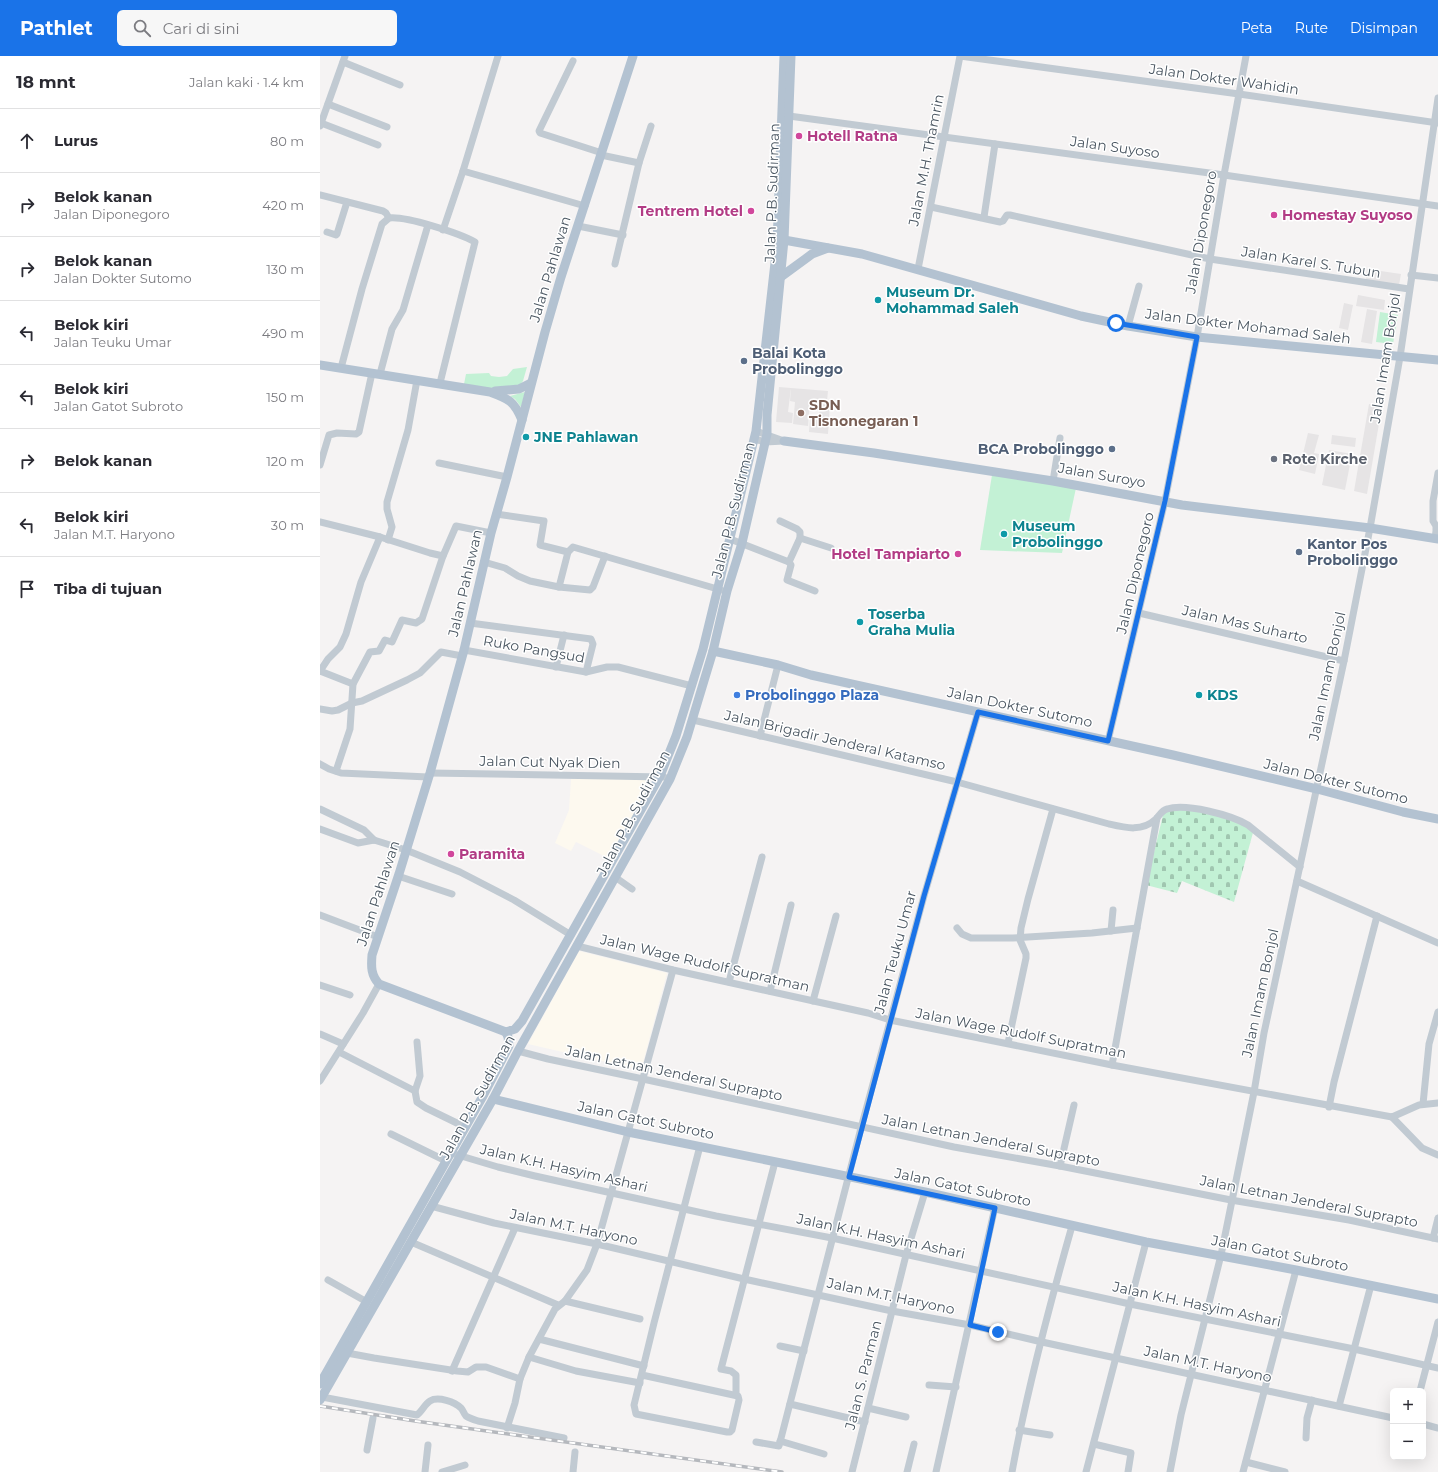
<!DOCTYPE html>
<html lang="id">
<meta charset="utf-8">
<style>
body{margin:0;font-family:Montserrat,sans-serif;background:#f7f7f7;color:#2b2b33}
.controls{position:absolute;right:12px;bottom:12px;display:grid;overflow:hidden;border-radius:6px;box-shadow:0 4px 16px #0002}
.controls button{width:36px;height:36px;display:grid;place-items:center;padding:0;border:0;border-bottom:1px solid #e1e1e2;background:#fff;color:#2b2b33;font:20px sans-serif}
.stop{position:absolute;width:12px;height:12px;margin:-9px;border:3px solid #1a73e8;border-radius:50%;background:#fff}
.stop.end{background:#1a73e8;border-color:#fff;box-shadow:0 1px 4px #0008}
.list{margin:0;padding:0;list-style:none}
h2{display:flex;justify-content:space-between;align-items:center;height:52px;margin:0;padding:0 16px;font-size:17px}
h2 small{font-size:13px;font-weight:400;color:#7c7c81}
.list li{display:grid;grid-template-columns:26px 1fr auto;gap:12px;align-items:center;box-sizing:border-box;height:64px;padding:0 16px;border-top:1px solid #e1e1e2}
.list b{display:block;font-size:15px;white-space:nowrap}
.list p{margin:0;font-size:13px;white-space:nowrap;color:#7c7c81}
.list em{font-size:13px;font-style:normal;color:#7c7c81}
.icon{flex:none;width:22px;height:22px;fill:none;stroke:currentColor;stroke-width:2;stroke-linecap:round;stroke-linejoin:round}
.map{position:relative;flex:none;width:1118px;height:1416px;overflow:hidden}
header{display:flex;align-items:center;gap:24px;box-sizing:border-box;height:56px;padding:0 20px;background:#1a73e8;color:#fff}
header strong{font-size:19px}
nav{display:flex;gap:22px;margin-inline-start:auto;font-size:14px}
.search{width:280px;height:36px;background:#f7f7f7;display:flex;align-items:center;gap:10px;box-sizing:border-box;padding:0 14px;border-radius:6px;color:#7c7c81;font-size:15px}
main{display:flex}
aside{flex:1;background:#fff}
.map>svg:first-child{display:block}
.commercial{fill:#fdf9ef}
.education{fill:#e6e4e5}
.green{fill:#c3f1d5}
.cemetery{fill:url(#cemetery-stones)}
.lines{fill:none;stroke-linecap:round;stroke-linejoin:round}
.minor{stroke:#c1cad2;stroke-width:7}
.major{stroke:#b3c2d1;stroke-width:9}
.rail-casing{stroke:#b5b8bd;stroke-width:3.5}
.rail{stroke:#fff;stroke-width:2;stroke-dasharray:6;stroke-linecap:butt}
.route{stroke:#1a73e8;stroke-width:5}
.hotel-dot{fill:#d1479c;stroke:#fff;stroke-width:1.5}
.culture-dot{fill:#0f9aa8;stroke:#fff;stroke-width:1.5}
.service-dot{fill:#5c6f8a;stroke:#fff;stroke-width:1.5}
.education-dot{fill:#8d6e63;stroke:#fff;stroke-width:1.5}
.worship-dot{fill:#6b7280;stroke:#fff;stroke-width:1.5}
.shop-dot{fill:#3f7fe0;stroke:#fff;stroke-width:1.5}
.labels{text-anchor:middle;stroke-width:3;stroke-linejoin:round;paint-order:stroke}
.street-label{font-size:14px;fill:#4a5661;stroke:#fff}
.hotel-label{font-size:14px;font-weight:bold;fill:#b23c85;stroke:#fff;text-anchor:start}
.culture-label{font-size:14px;font-weight:bold;fill:#0d838f;stroke:#fff;text-anchor:start}
.service-label{font-size:14px;font-weight:bold;fill:#4e5e75;stroke:#fff;text-anchor:start}
.education-label{font-size:14px;font-weight:bold;fill:#785e54;stroke:#fff;text-anchor:start}
.worship-label{font-size:14px;font-weight:bold;fill:#5b616d;stroke:#fff;text-anchor:start}
.shop-label{font-size:14px;font-weight:bold;fill:#366cbe;stroke:#fff;text-anchor:start}
</style>
<header>
<strong>Pathlet</strong>
<div class="search"><svg class="icon" aria-label="search" viewBox="0 0 24 24"><circle cx="10" cy="10" r="6"/><path d="M15 15l6 6"/></svg>Cari di sini</div>
<nav><a>Peta</a><a>Rute</a><a>Disimpan</a></nav>
</header>
<main>
<aside>
<h2>18 mnt<small>Jalan kaki · 1.4 km</small></h2>
<ul class="list">
<li><svg class="icon" aria-label="ahead" viewBox="0 0 24 24"><path d="M12 20V5M6 11l6-6 6 6"/></svg><div><b>Lurus</b></div><em>80 m</em></li>
<li><svg class="icon" aria-label="right" viewBox="0 0 24 24"><path d="M7 20v-9h11M14 6l5 5-5 5"/></svg><div><b>Belok kanan</b><p>Jalan Diponegoro</p></div><em>420 m</em></li>
<li><svg class="icon" aria-label="right" viewBox="0 0 24 24"><path d="M7 20v-9h11M14 6l5 5-5 5"/></svg><div><b>Belok kanan</b><p>Jalan Dokter Sutomo</p></div><em>130 m</em></li>
<li><svg class="icon" aria-label="left" viewBox="0 0 24 24"><path d="M17 20v-9H6M10 6l-5 5 5 5"/></svg><div><b>Belok kiri</b><p>Jalan Teuku Umar</p></div><em>490 m</em></li>
<li><svg class="icon" aria-label="left" viewBox="0 0 24 24"><path d="M17 20v-9H6M10 6l-5 5 5 5"/></svg><div><b>Belok kiri</b><p>Jalan Gatot Subroto</p></div><em>150 m</em></li>
<li><svg class="icon" aria-label="right" viewBox="0 0 24 24"><path d="M7 20v-9h11M14 6l5 5-5 5"/></svg><div><b>Belok kanan</b></div><em>120 m</em></li>
<li><svg class="icon" aria-label="left" viewBox="0 0 24 24"><path d="M17 20v-9H6M10 6l-5 5 5 5"/></svg><div><b>Belok kiri</b><p>Jalan M.T. Haryono</p></div><em>30 m</em></li>
<li><svg class="icon" aria-label="arrive" viewBox="0 0 24 24"><path d="M6 21V4h12l-3 4 3 4H6"/></svg><div><b>Tiba di tujuan</b></div></li>
</ul>
</aside>
<div class="map">
<svg width="1118" height="1416" viewBox="0 0 1118 1416">
<defs>
<pattern id="cemetery-stones" width="16" height="16" patternUnits="userSpaceOnUse"><rect width="16" height="16" fill="#c3f1d5"/><path d="M2 7V4a2 2 0 0 1 4 0v3zM10 15v-3a2 2 0 0 1 4 0v3z" fill="#a0c6b0"/></pattern>
</defs>
<rect width="100%" height="100%" fill="#f5f3f3"/>
<!-- commercial -->
<g class="commercial">
<path d="M324,722L329,732L288,802L256,786L251,795L235,787L249,754L251,723Z"/>
<path d="M259,895L347,917L321,1014L208,988Z"/>
</g>
<!-- education -->
<g class="education">
<path d="M1047,213L1081,218L1079,229L1046,224Z"/>
<path d="M1038,239L1065,244L1064,254L1036,250Z"/>
<path d="M1024,247L1033,249L1028,274L1019,272Z"/>
<path d="M1047,253L1057,255L1052,288L1041,286Z"/>
<path d="M459,331L471,332L468,356L473,357L472,367L456,366Z"/>
<path d="M471,332L508,335L507,345L490,344L488,370L473,368L475,346L470,345Z"/>
<path d="M500,348L510,349L508,378L489,376L490,363L499,364Z"/>
<path d="M1049,348L1062,350L1047,438L1034,435Z"/>
<path d="M988,377L999,379L994,397L999,398L995,418L979,414Z"/>
<path d="M1012,379L1036,382L1035,391L1011,388Z"/>
<path d="M1009,394L1032,398L1025,434L1002,429Z"/>
</g>
<!-- green -->
<g class="green">
<path d="M1060,256L1078,259L1073,288L1056,286Z"/>
<path d="M207,311L203,325L199,330L170,333L144,328L146,318L169,317L171,320L179,321L187,320L193,313Z"/>
<path d="M205,336L201,351L195,343L190,340Z"/>
<path d="M672,419L756,432L742,497L660,494Z"/>
</g>
<!-- cemetery -->
<path class="cemetery" d="M862,751L890,756L934,773L914,846L862,825L857,837L826,829L844,755Z"/>
<g class="lines">
<!-- minor -->
<g class="minor">
<path d="M178,0L143,115L265,150"/>
<path d="M253,5L219,75L220,77L282,97"/>
<path d="M23,6L80,29"/>
<path d="M8,48L67,71"/>
<path d="M469,60L904,119L1118,150"/>
<path d="M1,67L58,89"/>
<path d="M0,70L25,0"/>
<path d="M281,99L319,107"/>
<path d="M0,139L63,155L66,157L69,162"/>
<path d="M611,151L680,166L683,165L687,159H690L890,203L1089,233"/>
<path d="M664,161L675,88"/>
<path d="M258,170L303,179"/>
<path d="M123,174L143,115"/>
<path d="M7,176L16,179L17,178L27,146"/>
<path d="M295,208L319,107L331,70"/>
<path d="M598,213L640,0L919,38L1118,67"/>
<path d="M1091,219L1118,222"/>
<path d="M808,270L819,230"/>
<path d="M21,312L42,233L62,168L69,162C86,160 139,177 155,186L120,327"/>
<path d="M60,318L72,273L83,254L108,169"/>
<path d="M436,375L464,385"/>
<path d="M434,383L445,386L464,385"/>
<path d="M119,407L187,421"/>
<path d="M0,409L9,379L17,377L36,378L39,376L52,317"/>
<path d="M733,425L740,382"/>
<path d="M176,458L224,465L220,489L248,496"/>
<path d="M460,465L477,473L480,476V482L469,506"/>
<path d="M0,466L60,481L110,497L123,500L136,470L171,477"/>
<path d="M480,482L511,492"/>
<path d="M410,483L469,506L471,509L467,524L495,535"/>
<path d="M1115,483L1116,475V470L1113,465V445L1118,417"/>
<path d="M68,484L72,471L67,453V446L88,374L97,324"/>
<path d="M164,506L185,512L198,520L210,525L239,531L270,534L273,531L285,500"/>
<path d="M239,531L248,496L253,491L401,534"/>
<path d="M819,557L1024,605"/>
<path d="M150,567L271,583L273,588L266,616"/>
<path d="M144,594L266,616L287,611H298L372,630"/>
<path d="M236,611L244,579"/>
<path d="M0,615L8,603L20,591L26,578L41,526L60,481"/>
<path d="M0,615L33,628"/>
<path d="M0,653L12,655L18,654L32,647L42,645L87,624L100,617L121,596L142,600"/>
<path d="M373,664L637,726L789,768C806,772 822,776 836,763C839,760 842,754 847,753C866,747 911,759 928,769L980,811"/>
<path d="M440,680L458,609"/>
<path d="M788,685L845,445L877,281L904,119L926,0"/>
<path d="M0,708L9,713L21,717L108,721"/>
<path d="M16,715L30,673L33,628L50,596L59,595L65,584L72,586L82,564L96,567L102,563L123,500"/>
<path d="M110,717L344,721"/>
<path d="M0,753L44,774L54,784"/>
<path d="M0,773L38,787L54,784L86,794L140,816L194,844L251,879"/>
<path d="M78,820L132,838"/>
<path d="M295,821L312,833"/>
<path d="M977,825L1118,887"/>
<path d="M0,859L58,881"/>
<path d="M637,872L642,878L651,882H693L772,877L817,872"/>
<path d="M791,875L793,854"/>
<path d="M257,890L353,914L548,957L570,964L792,1009L1072,1061L1099,1049L1118,1047"/>
<path d="M409,926L442,801"/>
<path d="M0,929L30,939"/>
<path d="M450,935L471,849"/>
<path d="M493,945L516,860"/>
<path d="M0,978L23,988"/>
<path d="M688,987L706,902V898L700,884L701,872L708,843L733,753"/>
<path d="M198,995L228,1003L323,1023L634,1091L740,1110L911,1144L1029,1164L1118,1183"/>
<path d="M19,996L95,1035L100,1020L97,986"/>
<path d="M792,1009L837,762"/>
<path d="M0,1025L43,957L59,928"/>
<path d="M95,1035L97,1046L106,1052L145,1071"/>
<path d="M1103,1048L1109,988L1118,956"/>
<path d="M1009,1051L1014,1026L1057,860"/>
<path d="M1072,1061L1102,1092L1118,1099"/>
<path d="M71,1078L126,1105"/>
<path d="M131,1097L178,1111L215,1120L396,1160L512,1182L810,1248L1034,1293L1118,1312"/>
<path d="M740,1110L754,1049"/>
<path d="M111,1150L174,1167L277,1188L424,1223L572,1255L650,1269L722,1286L1073,1362"/>
<path d="M1113,1182L1118,1162"/>
<path d="M91,1186L238,1249"/>
<path d="M8,1224L47,1246"/>
<path d="M245,1245L320,1263"/>
<path d="M219,1283L324,1310"/>
<path d="M460,1290L484,1295"/>
<path d="M27,1297L54,1302L137,1315L148,1316L156,1311H166L200,1323"/>
<path d="M209,1301L256,1315L320,1327"/>
<path d="M132,1315L195,1172"/>
<path d="M322,1319L418,1340L419,1344L412,1374L410,1376H407L321,1359L316,1358L314,1349L334,1267L380,1090"/>
<path d="M609,1329L636,1331"/>
<path d="M1100,1335L1118,1266"/>
<path d="M416,1339V1319L411,1315L401,1313L455,1106"/>
<path d="M2,1341L97,1359C102,1355 105,1348 110,1345C118,1340 135,1346 141,1352C143,1354 144,1358 146,1360C149,1362 155,1364 158,1365L244,1382"/>
<path d="M470,1348L545,1366"/>
<path d="M1019,1350L1051,1229"/>
<path d="M548,1352L586,1361"/>
<path d="M1103,1368L1118,1372"/>
<path d="M187,1372L195,1347L200,1323L209,1301L235,1253L245,1245L267,1214L277,1188L353,914"/>
<path d="M699,1374L730,1379"/>
<path d="M986,1382L987,1362L992,1344"/>
<path d="M460,1385L504,1398"/>
<path d="M436,1386L459,1390L541,1072L604,840L658,656"/>
<path d="M774,1388L811,1397L808,1416"/>
<path d="M47,1394L53,1362"/>
<path d="M926,1406L965,1416"/>
<path d="M105,1416L108,1389"/>
<path d="M122,1416L145,1409"/>
<path d="M253,1416L255,1396"/>
<path d="M532,1416L586,1199L605,1136"/>
<path d="M587,1416L594,1388"/>
<path d="M616,1416L675,1151"/>
<path d="M692,1416C707,1333 729,1251 752,1170"/>
<path d="M766,1416L826,1186"/>
<path d="M850,1416L861,1359L901,1199L934,1036L944,977L1024,605L1050,472L1080,301L1118,42"/>
<path d="M923,1416L976,1214"/>
</g>
<!-- major -->
<g class="major">
<path d="M464,184L542,198L761,260L808,270L877,281L1118,304"/>
<path d="M462,220L492,198L508,192"/>
<path d="M0,309L170,336C189,343 194,345 202,364"/>
<path d="M175,335L199,333L211,327"/>
<path d="M464,385L554,397L733,425L862,449L1050,472L1118,483"/>
<path d="M393,595L458,609L491,619L853,699L997,733L1083,756L1118,763"/>
<path d="M186,976L59,928C51,919 51,911 52,899L79,818L110,717L144,594L171,477L187,421L225,276L241,221L313,0"/>
<path d="M186,976L195,973L202,965L340,720L356,680L383,593L436,375L457,189L464,0"/>
<path d="M173,1043L308,1076L605,1136L826,1186L976,1214L1118,1243"/>
<path d="M0,1328L163,1040L189,990L188,981L186,976"/>
<path d="M0,1344L173,1043L198,995L350,723L367,681L393,595L407,535L422,487L447,378V359L464,184L471,0"/>
</g>
<defs>
<path id="rail" d="M0,1350L95,1365L462,1416"/>
</defs>
<!-- rail casing -->
<use href="#rail" class="rail-casing"/>
<!-- rail -->
<use href="#rail" class="rail"/>
</g>
<g class="lines">
<!-- route -->
<path class="route" d="M678,1276L650,1269L675,1152L529,1121L604,840L658,656L788,685L845,445L877,281L796,267"/>
</g>
<!-- markers -->
<g class="hotel-dot">
<circle cx="479" cy="80" r="4"/>
<circle cx="431" cy="155" r="4"/>
<circle cx="954" cy="159" r="4"/>
<circle cx="638" cy="498" r="4"/>
<circle cx="131" cy="798" r="4"/>
</g>
<g class="culture-dot">
<circle cx="558" cy="244" r="4"/>
<circle cx="206" cy="381" r="4"/>
<circle cx="684" cy="478" r="4"/>
<circle cx="540" cy="566" r="4"/>
<circle cx="879" cy="639" r="4"/>
</g>
<g class="service-dot">
<circle cx="424" cy="305" r="4"/>
<circle cx="792" cy="393" r="4"/>
<circle cx="979" cy="496" r="4"/>
</g>
<circle class="education-dot" cx="481" cy="357" r="4"/>
<circle class="worship-dot" cx="954" cy="403" r="4"/>
<circle class="shop-dot" cx="417" cy="639" r="4"/>
<g class="labels">
<!-- street labels -->
<g class="street-label">
<text transform="translate(904 23) rotate(8)" y="5">Jalan Dokter Wahidin</text>
<text transform="translate(795 91) rotate(8)" y="5">Jalan Suyoso</text>
<text transform="translate(606 104) rotate(-79)" y="5">Jalan M.H. Thamrin</text>
<text transform="translate(452 137) rotate(-88)" y="5">Jalan P.B. Sudirman</text>
<text transform="translate(881 176) rotate(-80)" y="5">Jalan Diponegoro</text>
<text transform="translate(991 206) rotate(9)" y="5">Jalan Karel S. Tubun</text>
<text transform="translate(230 213) rotate(-73)" y="5">Jalan Pahlawan</text>
<text transform="translate(928 270) rotate(7)" y="5">Jalan Dokter Mohamad Saleh</text>
<text transform="translate(1065 302) rotate(-81)" y="5">Jalan Imam Bonjol</text>
<text transform="translate(782 419) rotate(10)" y="5">Jalan Suroyo</text>
<text transform="translate(413 454) rotate(-76)" y="5">Jalan P.B. Sudirman</text>
<text transform="translate(815 517) rotate(-77)" y="5">Jalan Diponegoro</text>
<text transform="translate(145 527) rotate(-77)" y="5">Jalan Pahlawan</text>
<text transform="translate(925 568) rotate(13)" y="5">Jalan Mas Suharto</text>
<text transform="translate(214 593) rotate(10)" y="5">Ruko Pangsud</text>
<text transform="translate(1007 620) rotate(-78)" y="5">Jalan Imam Bonjol</text>
<text transform="translate(700 651) rotate(12)" y="5">Jalan Dokter Sutomo</text>
<text transform="translate(515 684) rotate(13)" y="5">Jalan Brigadir Jenderal Katamso</text>
<text transform="translate(230 706) rotate(1)" y="5">Jalan Cut Nyak Dien</text>
<text transform="translate(1016 725) rotate(14)" y="5">Jalan Dokter Sutomo</text>
<text transform="translate(313 757) rotate(-62)" y="5">Jalan P.B. Sudirman</text>
<text transform="translate(58 837) rotate(-72)" y="5">Jalan Pahlawan</text>
<text transform="translate(575 896) rotate(-75)" y="5">Jalan Teuku Umar</text>
<text transform="translate(385 907) rotate(13)" y="5">Jalan Wage Rudolf Supratman</text>
<text transform="translate(940 937) rotate(-78)" y="5">Jalan Imam Bonjol</text>
<text transform="translate(701 977) rotate(11)" y="5">Jalan Wage Rudolf Supratman</text>
<text transform="translate(354 1017) rotate(12)" y="5">Jalan Letnan Jenderal Suprapto</text>
<text transform="translate(157 1041) rotate(-61)" y="5">Jalan P.B. Sudirman</text>
<text transform="translate(326 1064) rotate(12)" y="5">Jalan Gatot Subroto</text>
<text transform="translate(671 1084) rotate(11)" y="5">Jalan Letnan Jenderal Suprapto</text>
<text transform="translate(244 1112) rotate(13)" y="5">Jalan K.H. Hasyim Ashari</text>
<text transform="translate(643 1131) rotate(12)" y="5">Jalan Gatot Subroto</text>
<text transform="translate(989 1145) rotate(11)" y="5">Jalan Letnan Jenderal Suprapto</text>
<text transform="translate(254 1171) rotate(12)" y="5">Jalan M.T. Haryono</text>
<text transform="translate(561 1180) rotate(12)" y="5">Jalan K.H. Hasyim Ashari</text>
<text transform="translate(960 1197) rotate(11)" y="5">Jalan Gatot Subroto</text>
<text transform="translate(571 1240) rotate(12)" y="5">Jalan M.T. Haryono</text>
<text transform="translate(877 1248) rotate(12)" y="5">Jalan K.H. Hasyim Ashari</text>
<text transform="translate(888 1308) rotate(12)" y="5">Jalan M.T. Haryono</text>
<text transform="translate(543 1319) rotate(-76)" y="5">Jalan S. Parman</text>
</g>
<!-- hotel labels -->
<g class="hotel-label">
<text x="487" y="85">Hotell Ratna</text>
<text x="423" y="160" text-anchor="end">Tentrem Hotel</text>
<text x="962" y="164">Homestay Suyoso</text>
<text x="630" y="503" text-anchor="end">Hotel Tampiarto</text>
<text x="139" y="803">Paramita</text>
</g>
<!-- culture labels -->
<g class="culture-label">
<text x="566" y="241">Museum Dr.<tspan x="566" dy="16">Mohammad Saleh</tspan></text>
<text x="214" y="386">JNE Pahlawan</text>
<text x="692" y="475">Museum<tspan x="692" dy="16">Probolinggo</tspan></text>
<text x="548" y="563">Toserba<tspan x="548" dy="16">Graha Mulia</tspan></text>
<text x="887" y="644">KDS</text>
</g>
<!-- service labels -->
<g class="service-label">
<text x="432" y="302">Balai Kota<tspan x="432" dy="16">Probolinggo</tspan></text>
<text x="784" y="398" text-anchor="end">BCA Probolinggo</text>
<text x="987" y="493">Kantor Pos<tspan x="987" dy="16">Probolinggo</tspan></text>
</g>
<!-- education labels -->
<g class="education-label">
<text x="489" y="354">SDN<tspan x="489" dy="16">Tisnonegaran 1</tspan></text>
</g>
<!-- worship labels -->
<g class="worship-label">
<text x="962" y="408">Rote Kirche</text>
</g>
<!-- shop labels -->
<g class="shop-label">
<text x="425" y="644">Probolinggo Plaza</text>
</g>
</g>
</svg>
<div class="controls">
<button>+</button>
<button>−</button>
</div>
<div class="stop" style="left:796px;top:267px"></div>
<div class="stop end" style="left:678px;top:1276px"></div>
</div>
</main>
